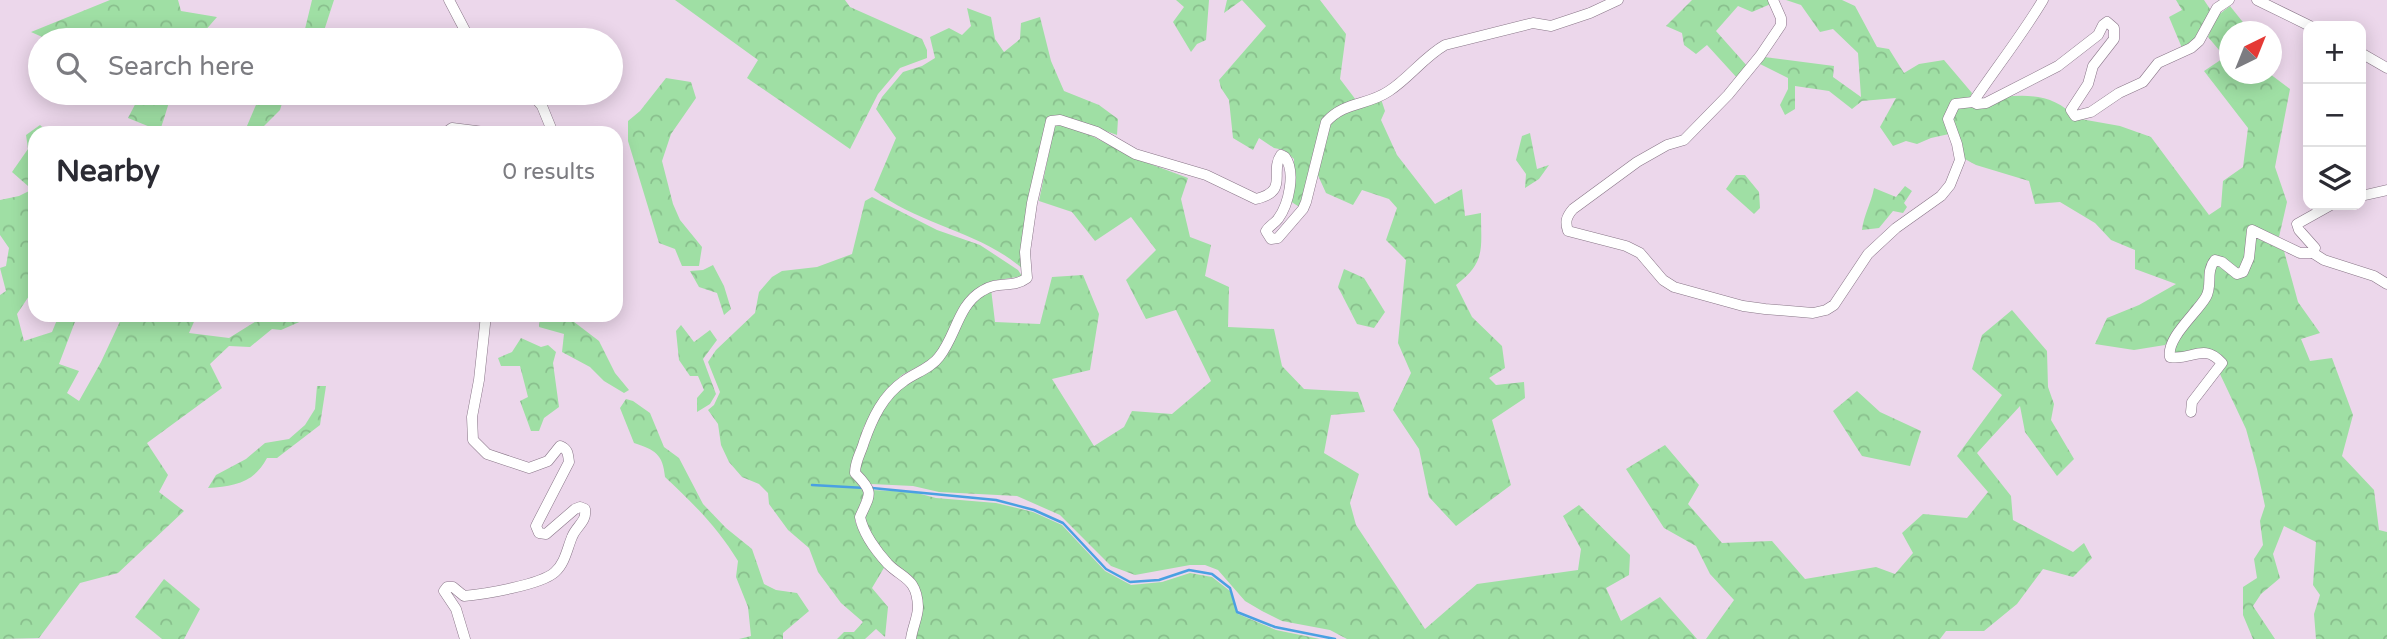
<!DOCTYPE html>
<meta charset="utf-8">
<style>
body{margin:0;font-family:"Varela Round",sans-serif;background:#f2f2f3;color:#2b2b33}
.controls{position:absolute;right:21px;top:21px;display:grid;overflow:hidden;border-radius:14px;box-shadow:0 4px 18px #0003}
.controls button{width:63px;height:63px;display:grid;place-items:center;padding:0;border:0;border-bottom:2px solid #e1e1e2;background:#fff;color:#2b2b33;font:35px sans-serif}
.compass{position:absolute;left:2219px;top:21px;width:63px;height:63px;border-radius:50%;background:#fff;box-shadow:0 4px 18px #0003;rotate:43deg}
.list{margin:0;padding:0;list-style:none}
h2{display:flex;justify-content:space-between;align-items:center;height:91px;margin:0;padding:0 28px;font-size:30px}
h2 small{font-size:23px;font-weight:400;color:#7c7c81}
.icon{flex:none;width:38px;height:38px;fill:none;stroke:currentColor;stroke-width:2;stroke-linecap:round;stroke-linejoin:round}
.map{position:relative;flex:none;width:2387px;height:639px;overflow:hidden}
.search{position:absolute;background:#fff;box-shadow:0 4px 18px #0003;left:28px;top:28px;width:595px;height:77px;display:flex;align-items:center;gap:18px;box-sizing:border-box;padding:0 24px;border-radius:38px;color:#7c7c81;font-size:26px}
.panel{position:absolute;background:#fff;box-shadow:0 4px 18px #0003;left:28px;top:126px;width:595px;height:196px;border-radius:21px}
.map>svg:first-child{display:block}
.forest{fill:url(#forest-crowns)}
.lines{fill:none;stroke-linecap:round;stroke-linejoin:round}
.stream{stroke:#4aa0e2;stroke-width:2.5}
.street-casing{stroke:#887587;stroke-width:11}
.street{stroke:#fff;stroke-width:10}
</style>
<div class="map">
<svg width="2387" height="639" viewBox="0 0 2387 639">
<defs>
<pattern id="forest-crowns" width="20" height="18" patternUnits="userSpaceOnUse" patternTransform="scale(1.75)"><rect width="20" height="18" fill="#9fdfa4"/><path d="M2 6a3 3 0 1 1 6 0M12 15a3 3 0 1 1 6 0" fill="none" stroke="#89bf8d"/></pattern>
</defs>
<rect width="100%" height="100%" fill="#ecd7eb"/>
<!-- forest -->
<g class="forest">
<path d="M110,0H178L181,11L217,17L197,40H168L151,31L145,40H49L31,32Z"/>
<path d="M312,0H334L321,40H283L285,36L305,29Z"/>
<path d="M675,0H845L850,7L922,39L927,50V58L900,68L878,94L850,149L747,78L758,60Z"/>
<path d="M1176,0H1209L1206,40L1197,44L1191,52L1173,22L1184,7Z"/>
<path d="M1227,0H1320L1346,34L1340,79L1356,100L1333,110L1301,208L1290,201L1294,188V159L1284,150L1274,148L1259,138L1253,150L1233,138L1229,100L1221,88L1219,80L1266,26L1242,0L1224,13Z"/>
<path d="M1692,0H1771L1773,3L1752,12L1738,6L1716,31L1748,67L1738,79L1707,45L1696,54L1684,45L1682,33L1666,26Z"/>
<path d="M1786,0H1842L1855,6L1877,47L1889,49L1904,73L1919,64L1944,60L1972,93L1969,99H1958L1949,134L1931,138L1917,144L1906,141L1893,146L1880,127L1896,98L1862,101L1852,109L1829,91L1795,86V109L1785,115L1780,105L1788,89V78L1758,63L1764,57L1834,66L1833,77L1861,97L1858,53L1833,29L1820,32L1801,5Z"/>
<path d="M2176,0H2204L2212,12L2196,42L2182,48L2169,17L2182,10Z"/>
<path d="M2230,6L2250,31L2230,32V74H2270L2290,89L2275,167L2287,202L2279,237L2252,225L2248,228L2243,266L2237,270L2210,261L2205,271L2203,297L2165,345L2134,350L2095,344L2107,318L2139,305L2176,284L2135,269V250L2111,240L2095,223L2060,202L2035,204L2029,181L1976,165L1963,158L1951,118L1957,106C1995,98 2047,83 2075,118L2120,126L2151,137L2209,215L2221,207L2223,181L2243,167L2248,128L2204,71L2225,57L2208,37L2217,16Z"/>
<path d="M967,8L991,17L995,39L1004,52L1020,39L1021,23L1040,17L1051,61L1064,91L1099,105L1118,119L1117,135L1069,118H1051L1025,271C982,231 920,226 874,190L896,138L876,109L882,97L903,72L922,66L935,58L930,37L949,28L962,35L971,26Z"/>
<path d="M666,78L691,82L696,98L671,134L662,161L673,204L680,220L702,247L699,266H682L675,249L659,243L628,141V121L640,111Z"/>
<path d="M141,93H172L160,131L128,118Z"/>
<path d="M261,93H285L280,110L264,126L262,133H244Z"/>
<path d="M1381,99L1385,111L1381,120L1397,155L1435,204L1462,189L1465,216L1481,213C1481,249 1486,262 1456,285L1472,317L1502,346L1505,368L1489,378L1496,385L1524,382L1525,398L1492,420L1511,485L1456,526L1429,497L1419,449L1393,410L1411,373L1398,343L1406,260L1386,240L1397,208L1389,199L1362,190L1353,205L1326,193L1316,171L1330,123L1336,115Z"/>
<path d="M1055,123L1088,134L1137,159L1188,178L1181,199L1190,237L1211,245L1205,276L1229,287L1228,327L1274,329L1282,366L1304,389L1358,392L1365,412L1331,415L1324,453L1359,474L1350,503L1356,525L1425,629L1477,584L1578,570L1581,549L1563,516L1579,505L1630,555L1629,575L1606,588L1621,621L1660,597L1697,639H1347L1330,630L1282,621L1262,611L1245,601L1218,570L1205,565H1190L1135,575L1111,566L1060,515L1017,496L939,492L913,486L871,484L859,472L877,414L899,388L940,362L974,300L991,289L995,322L1040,324L1052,277L1083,275L1099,314L1090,370L1052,379L1094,446L1124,427L1132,411L1172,414L1211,381L1176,310L1146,319L1126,280L1156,250L1131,217L1095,241L1072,212L1039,201Z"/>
<path d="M40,125L49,133H35V182L28,186L12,172L28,149L26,135Z"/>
<path d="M1530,133L1537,169L1549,165L1539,179L1525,188L1526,174L1516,160L1522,136Z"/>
<path d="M1736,175H1745L1759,192L1760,208L1754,214L1726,189Z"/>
<path d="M1905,186L1912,191L1904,203L1907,207L1903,213L1893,211L1879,228L1862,230C1864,214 1871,204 1874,188L1896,197Z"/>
<path d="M35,188V287L17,314L24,341L52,332L59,315H85L76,319L59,364L79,371L67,393L79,401L101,362L123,315H197L189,333L229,338L266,315L313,316L281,330L272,329L250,347L229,346L210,364L222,388L147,443L168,475L159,492L184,511L118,573L80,583L39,638L0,639V295L6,291L0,268L6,266L9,248L0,235V200L19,196Z"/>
<path d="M872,197L937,230L980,245L1018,270L1022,276L992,281L971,293L944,345L932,359L902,375L885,391L863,428L860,442L851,463V473L865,490L855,521L861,535L885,566L872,588L888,607L885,637L876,629L865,639H837L844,632H854L863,622L841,603L818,572L809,548L788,530L769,504L768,493L759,484L742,477L729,462L721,445L718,424L708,410L714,405L720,392L708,362L716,350L755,313L759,292L772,277L782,271L817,267L852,254L865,201Z"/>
<path d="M2254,237L2284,251L2298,302L2320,333L2301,339L2310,361L2332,358L2353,415L2342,456L2374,490L2379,530L2387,532V639H2316L2314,614L2320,595L2313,585L2316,542L2284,526L2273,554L2280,578L2261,594L2253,606L2275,639H2253L2243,615V587L2257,578L2254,559L2263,545L2260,521L2265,506L2257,469L2246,429L2220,374L2225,363L2220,355L2208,348L2182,354L2173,352L2178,338L2216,265L2238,279L2245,276Z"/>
<path d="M713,265L724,286L731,309L724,315L717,293L699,287L690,271L703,270Z"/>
<path d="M1344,269L1364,278L1385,312L1374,328L1357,324L1338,287Z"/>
<path d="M2012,310L2047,351L2048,387L2054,404L2051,420L2074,459L2057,476L2025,432L2020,406L1977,453L2011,496L2013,520L2073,552L2084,543L2092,558L2073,577L2043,569L2017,604L1984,631H1946L1940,639H1706L1734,600L1710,574L1696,546L1664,528L1626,469L1665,445L1699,485L1688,504L1722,543L1772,541L1805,579L1876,567L1895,574L1913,553L1902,533L1923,514L1967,518L1988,492L1957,456L2002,395L1972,369L1982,335Z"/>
<path d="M540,315H565L599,341L615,373L629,390L624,393L604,381L590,367L562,352L564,334L539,327Z"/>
<path d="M681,325L694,342L710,330L717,340L703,359L716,394L710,404L697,412V398L704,390L698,376H690L679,360L676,331Z"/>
<path d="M521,338L541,347L548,345L556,352L553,363L559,407L544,418L539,431H531L520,401L528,397L520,366H501L498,358L512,352Z"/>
<path d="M317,386H326L320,425L277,458H267C254,483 234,486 208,488L216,475L246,459L265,443L289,439L305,425L315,409Z"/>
<path d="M1857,391L1880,412L1921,431L1910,466L1862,456L1833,411Z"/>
<path d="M626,399L633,401L650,413L664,447L679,458L703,504L726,528L752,549L764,584L776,590L797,593L809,611L783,633V639H739L751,636L748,607L736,577L738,561C718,528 693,503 665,477C663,454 655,450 634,443L620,408Z"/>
<path d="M872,490L913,492L936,498L996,503L1033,512L1062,525L1105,571L1131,585L1162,582L1190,573L1212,577L1230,591L1238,614L1276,630L1320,639H914L916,588L909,574L889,561L873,540L863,518L866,507L872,501Z"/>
<path d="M164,579L200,609L184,639H162L135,617Z"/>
</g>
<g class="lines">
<!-- stream -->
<g class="stream">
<path d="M812,485L865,488"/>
<path d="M872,488L996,500L1034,510L1063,523L1106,569L1130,582L1159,580L1189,570L1212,574L1230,588L1237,612L1275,627L1335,639"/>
</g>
<defs>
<g id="street">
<path d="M449,0L470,40"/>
<path d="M1773,0L1781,18V25L1760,56L1728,95L1684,140L1667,145L1637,162L1573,209C1566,217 1565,222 1568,231L1626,246L1640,253L1663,280L1674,287L1743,306L1765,309L1813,313L1826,310L1834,305L1868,254L1896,228L1941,196L1950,185L1960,160L1957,144L1948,119L1955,104L1973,102"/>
<path d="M2043,0C2022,35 1996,68 1973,102L1977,104L1986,103L2058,66L2098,35L2103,25L2107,22L2114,28V39L2093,66L2088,84L2071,110L2075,116L2091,112L2119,93L2143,82L2158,63L2191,48L2199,41L2217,8L2229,0"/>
<path d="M2257,0L2310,26"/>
<path d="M2361,53L2387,68"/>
<path d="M531,93L542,106L553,133"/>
<path d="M445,133L452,128L492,133"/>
<path d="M2361,196L2387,190"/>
<path d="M2313,253L2324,260L2374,276L2387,284"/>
<path d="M2191,412L2192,402L2222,363C2203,342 2192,361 2170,357C2166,338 2197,313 2206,297C2213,285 2205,272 2215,260L2222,262L2237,274L2243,272L2249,258L2252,230L2300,253H2313L2315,248L2299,230L2297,224L2331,205"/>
<path d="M465,639L456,609L444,591L447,587H453L464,596C484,594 541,585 555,572C565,563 567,549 572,537C576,526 587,522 585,509L580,507L575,509L546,534L539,533L536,526L539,520L569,462C568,454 568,449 560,446L548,461L529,468L487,454L473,440L472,417L479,380L486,315"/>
<path d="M911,639C912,629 918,617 918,607C917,578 903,579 888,564C877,552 863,533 860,517C870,494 875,493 855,473C855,461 861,453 864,442C872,419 883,395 904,381C915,373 931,368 939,357C956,336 958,305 982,291C999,280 1012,289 1027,278L1025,252L1032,203L1051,121L1060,120L1097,132L1135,154L1206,175L1256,199C1290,191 1269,172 1281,155L1285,157C1296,172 1289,204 1278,219C1274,224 1269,226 1266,231L1271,239L1278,238L1303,209L1306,202L1326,122C1345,101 1367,106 1389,91C1409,78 1424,57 1445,45L1533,23L1551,26L1590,13L1618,0"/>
</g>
</defs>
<!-- street casing -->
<use href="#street" class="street-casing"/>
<!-- street -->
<use href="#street" class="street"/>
</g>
</svg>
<div class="controls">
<button>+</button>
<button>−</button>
<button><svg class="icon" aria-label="layers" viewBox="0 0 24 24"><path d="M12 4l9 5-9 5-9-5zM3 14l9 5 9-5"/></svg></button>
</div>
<svg class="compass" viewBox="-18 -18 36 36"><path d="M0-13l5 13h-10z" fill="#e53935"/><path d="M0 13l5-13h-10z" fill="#7c7c81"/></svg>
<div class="search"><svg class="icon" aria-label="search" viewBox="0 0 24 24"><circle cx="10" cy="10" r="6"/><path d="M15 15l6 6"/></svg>Search here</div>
<section class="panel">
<h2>Nearby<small>0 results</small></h2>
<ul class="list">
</ul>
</section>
</div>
